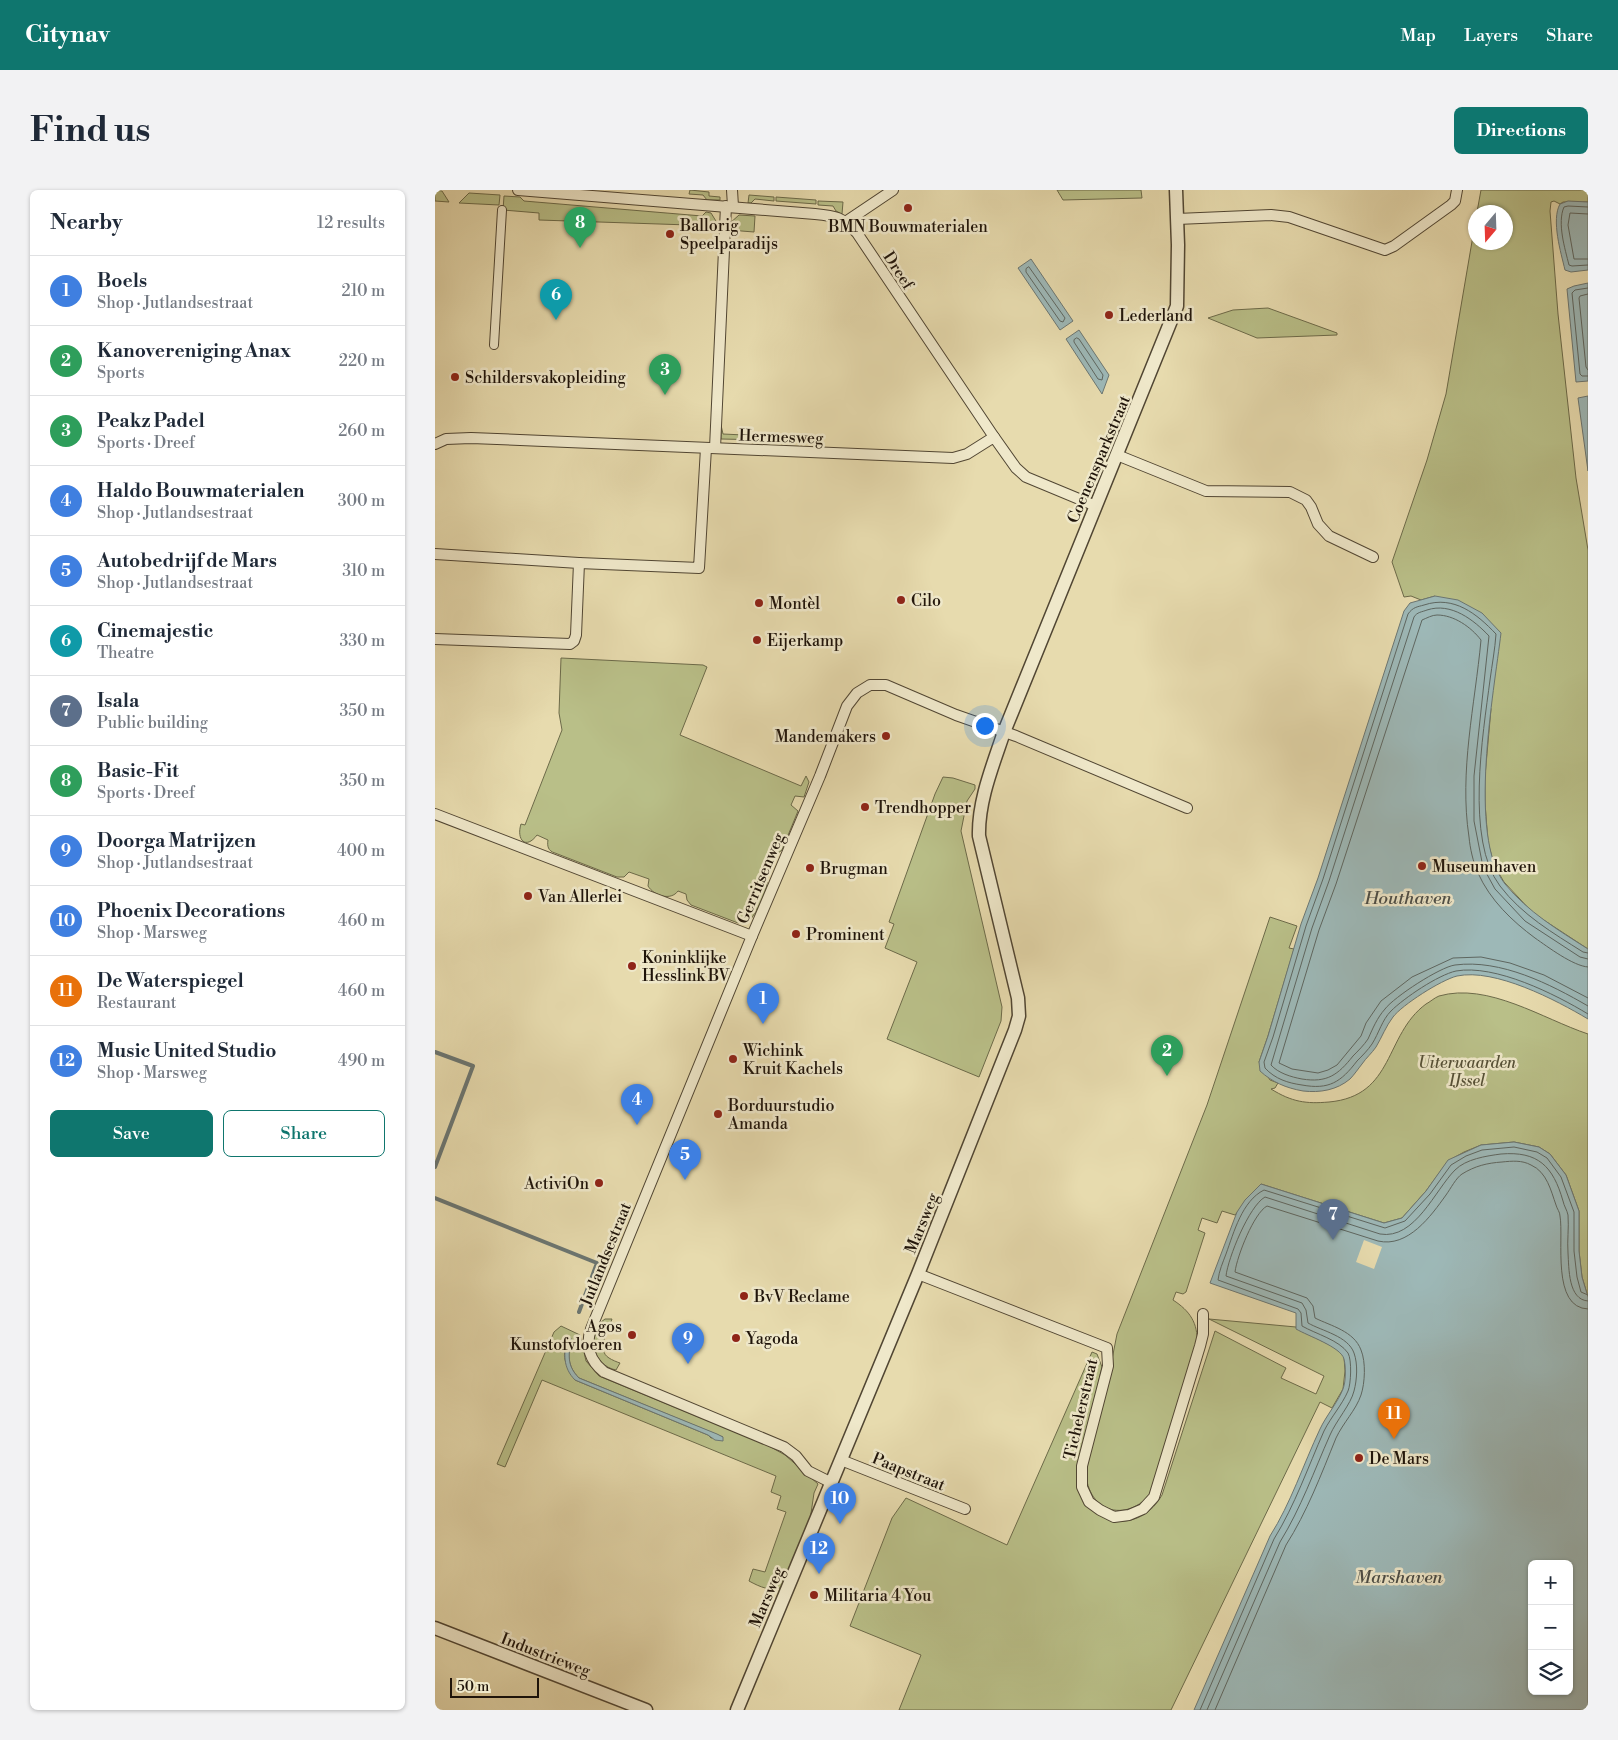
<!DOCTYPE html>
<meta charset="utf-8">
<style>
body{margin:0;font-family:"Libre Bodoni",serif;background:#f2f2f3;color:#1f2937}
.controls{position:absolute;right:15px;bottom:15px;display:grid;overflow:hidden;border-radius:8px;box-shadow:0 1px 4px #0004}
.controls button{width:45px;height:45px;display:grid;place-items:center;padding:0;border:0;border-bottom:1px solid #e0e1e3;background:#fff;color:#1f2937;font:25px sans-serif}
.compass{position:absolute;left:1033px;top:15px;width:45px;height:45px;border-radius:50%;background:#fff;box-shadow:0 1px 4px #0004;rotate:199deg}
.scale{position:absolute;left:15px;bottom:12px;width:89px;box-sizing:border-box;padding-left:5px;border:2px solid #1f140a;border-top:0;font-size:14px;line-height:18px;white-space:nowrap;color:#1f140a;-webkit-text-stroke:4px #efe8ca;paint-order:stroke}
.you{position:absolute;left:549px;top:535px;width:18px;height:18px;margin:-12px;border:4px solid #fff;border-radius:50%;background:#1a73e8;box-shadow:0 0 0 8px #1a73e833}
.badge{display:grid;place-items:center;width:32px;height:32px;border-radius:50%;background:#0f766e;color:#fff;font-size:16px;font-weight:700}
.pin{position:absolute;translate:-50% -41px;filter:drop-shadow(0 1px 2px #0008)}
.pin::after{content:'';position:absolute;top:26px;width:18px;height:15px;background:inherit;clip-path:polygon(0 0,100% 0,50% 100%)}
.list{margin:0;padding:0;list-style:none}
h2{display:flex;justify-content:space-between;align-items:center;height:65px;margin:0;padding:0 20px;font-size:21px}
h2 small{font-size:16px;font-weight:400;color:#747a83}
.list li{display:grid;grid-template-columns:32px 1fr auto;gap:15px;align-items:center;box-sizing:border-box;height:70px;padding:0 20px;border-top:1px solid #e0e1e3}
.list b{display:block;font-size:19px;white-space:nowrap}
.list p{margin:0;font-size:16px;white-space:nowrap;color:#747a83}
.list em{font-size:16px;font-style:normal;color:#747a83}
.actions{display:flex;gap:10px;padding:15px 20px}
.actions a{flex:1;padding:11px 0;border:1px solid #0f766e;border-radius:8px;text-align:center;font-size:18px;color:#0f766e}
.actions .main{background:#0f766e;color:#fff}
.icon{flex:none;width:28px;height:28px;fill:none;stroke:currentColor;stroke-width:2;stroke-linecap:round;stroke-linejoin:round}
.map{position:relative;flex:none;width:1153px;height:1520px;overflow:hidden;border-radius:8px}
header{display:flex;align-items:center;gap:30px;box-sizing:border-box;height:70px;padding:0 25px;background:#0f766e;color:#fff}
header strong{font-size:24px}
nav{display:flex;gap:28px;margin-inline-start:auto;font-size:18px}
.intro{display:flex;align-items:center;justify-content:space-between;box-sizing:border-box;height:120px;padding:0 30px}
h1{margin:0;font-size:35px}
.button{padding:12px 22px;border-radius:8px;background:#0f766e;color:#fff;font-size:18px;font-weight:700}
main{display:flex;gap:30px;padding:0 30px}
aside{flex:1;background:#fff;border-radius:8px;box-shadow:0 1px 4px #0004}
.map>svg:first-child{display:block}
.green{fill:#b9bf88;stroke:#6c6a49;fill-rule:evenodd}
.water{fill:#9db8b7;stroke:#6b7672;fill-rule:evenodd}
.pier{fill:#e7dbae}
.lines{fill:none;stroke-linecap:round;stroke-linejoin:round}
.shore{stroke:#5e6660;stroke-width:1}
.stream{stroke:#6b7672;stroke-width:4}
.pedestrian-casing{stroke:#514633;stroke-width:10}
.minor-casing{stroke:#514633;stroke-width:12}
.tertiary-casing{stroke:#514633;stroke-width:15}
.pedestrian{stroke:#efe8ca;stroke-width:8}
.minor{stroke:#efe8ca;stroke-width:10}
.tertiary{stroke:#efe8ca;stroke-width:12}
.poi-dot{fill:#8f2418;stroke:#efe8ca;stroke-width:2}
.labels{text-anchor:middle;stroke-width:5;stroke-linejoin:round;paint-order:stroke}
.poi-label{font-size:16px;fill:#1f140a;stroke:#efe8ca;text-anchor:start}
.street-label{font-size:16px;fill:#1f140a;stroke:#efe8ca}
.park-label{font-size:16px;font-style:italic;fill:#555036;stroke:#efe8ca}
.water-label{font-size:18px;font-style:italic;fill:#4b4d47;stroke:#efe8ca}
</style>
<header>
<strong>Citynav</strong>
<nav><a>Map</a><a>Layers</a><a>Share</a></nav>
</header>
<div class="intro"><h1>Find us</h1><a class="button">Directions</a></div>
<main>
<aside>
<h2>Nearby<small>12 results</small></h2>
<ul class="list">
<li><span class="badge" style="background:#3f7fe0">1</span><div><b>Boels</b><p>Shop · Jutlandsestraat</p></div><em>210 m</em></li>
<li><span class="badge" style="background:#2e9e5b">2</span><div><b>Kanovereniging Anax</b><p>Sports</p></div><em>220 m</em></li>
<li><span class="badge" style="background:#2e9e5b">3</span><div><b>Peakz Padel</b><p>Sports · Dreef</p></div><em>260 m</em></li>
<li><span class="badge" style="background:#3f7fe0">4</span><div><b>Haldo Bouwmaterialen</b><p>Shop · Jutlandsestraat</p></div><em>300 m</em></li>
<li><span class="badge" style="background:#3f7fe0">5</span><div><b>Autobedrijf de Mars</b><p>Shop · Jutlandsestraat</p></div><em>310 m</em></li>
<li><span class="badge" style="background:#0f9aa8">6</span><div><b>Cinemajestic</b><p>Theatre</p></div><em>330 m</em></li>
<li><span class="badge" style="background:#5c6f8a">7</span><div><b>Isala</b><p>Public building</p></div><em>350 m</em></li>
<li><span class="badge" style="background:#2e9e5b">8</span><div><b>Basic-Fit</b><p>Sports · Dreef</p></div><em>350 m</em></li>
<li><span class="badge" style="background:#3f7fe0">9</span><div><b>Doorga Matrijzen</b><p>Shop · Jutlandsestraat</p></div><em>400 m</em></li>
<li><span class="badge" style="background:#3f7fe0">10</span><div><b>Phoenix Decorations</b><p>Shop · Marsweg</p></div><em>460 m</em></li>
<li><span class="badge" style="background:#e8710a">11</span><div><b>De Waterspiegel</b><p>Restaurant</p></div><em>460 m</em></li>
<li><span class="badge" style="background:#3f7fe0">12</span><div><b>Music United Studio</b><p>Shop · Marsweg</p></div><em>490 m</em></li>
</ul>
<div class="actions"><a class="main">Save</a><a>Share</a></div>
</aside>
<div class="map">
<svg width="1153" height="1520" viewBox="0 0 1153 1520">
<rect width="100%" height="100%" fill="#e7dbae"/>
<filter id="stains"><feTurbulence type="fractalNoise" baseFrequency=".004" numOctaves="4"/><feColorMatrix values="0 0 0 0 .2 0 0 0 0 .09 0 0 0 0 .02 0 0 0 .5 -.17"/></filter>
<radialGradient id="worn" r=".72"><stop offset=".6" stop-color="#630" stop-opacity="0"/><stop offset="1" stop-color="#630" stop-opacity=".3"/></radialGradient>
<!-- green -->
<g class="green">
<path d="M0,0L7,1L14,12L0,11Z"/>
<path d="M255,0L274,2V6L285,7V10H272L268,5L254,4Z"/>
<path d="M622,0H706L707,8L628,10Z"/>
<path d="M1046,0H1153V12H1128L1125,14L1119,11L1116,12L1115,21L1123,124L1141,288L1153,360V759L1098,723L1069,692L1059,675L1053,652L1050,613V586L1056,519L1000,406L986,410L976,406L969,407L957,372L992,270L1011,204L1040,34V52H1070V22H1042Z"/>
<path d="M34,3L65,5L64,15L24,13Z"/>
<path d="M314,5L339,7V11L320,9L316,13H313Z"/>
<path d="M69,6L85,7L89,11L267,26L271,22L276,23L284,36L104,30V23L68,20Z"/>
<path d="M341,7L381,10V14L341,11Z"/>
<path d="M383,11L408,12L407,24L401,21L398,16L383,15Z"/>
<path d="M304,25L320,26L319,42L294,40V34Z"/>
<path d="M833,118L902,143V145L822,148L773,128L798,120Z"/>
<path d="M286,235L288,244L330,246V250L286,249Z"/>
<path d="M126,468L268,475L272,477L245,545L366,596L371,586L374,592L369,607L360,606L356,615L363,621L347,660L342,664L336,665L328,684C330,686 332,686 332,690C334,697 320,726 314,731L303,733L256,715L252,710L251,704L243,701C236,711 219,706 213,696L214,689L194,682L189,687H182L120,663C113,661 112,656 113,650L102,645C91,660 81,650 86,634L90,635L127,540L124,523Z"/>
<path d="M508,587L518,588L540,595V599L532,611L526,641L567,817L566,831L544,887L452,849L482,772L450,758L459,734L454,732L500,604Z"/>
<path d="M835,727L862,736L854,758L859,759L833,846L824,872L835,890L843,893L840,898L836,899C857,912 871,914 894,912C960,906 949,845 991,814C995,812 999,808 1004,806C1053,792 1108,829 1153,844V1107L1147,1087L1144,1061V1021L1131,985L1115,964L1104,957L1079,952L1046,955L1029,962L1013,971L991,1001L967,1028L949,1033L826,994L800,1025L787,1021L782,1033L767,1028L763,1040L770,1043L751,1102L748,1104L741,1102L738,1110C755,1121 763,1133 762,1153L718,1301C691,1336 649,1321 651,1277L671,1200L682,1144L772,915Z"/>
<path d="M170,1129H177C173,1140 161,1160 174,1168C177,1170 182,1172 185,1173L181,1180C158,1176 149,1142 170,1129Z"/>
<path d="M774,1129L861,1137L862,1139L899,1157L909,1167L910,1181L908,1199L897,1218L885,1212L736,1520H464L486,1465L415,1436L457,1328L471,1308L572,1355L657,1162L662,1164L667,1177L642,1282C642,1321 683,1347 715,1320C720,1316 724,1310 727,1305L780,1141L851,1178L846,1188L881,1204L889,1186Z"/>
<path d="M126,1136L145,1145L151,1171L164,1186L334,1256L350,1265L383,1294L379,1303L375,1330L348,1397C336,1402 325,1397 314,1391L318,1379L330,1382L351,1322L342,1319L346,1306L336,1302L341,1286L107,1190L70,1277L62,1274L119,1142ZM136,1150C133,1165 132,1176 144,1188L288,1247L276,1248L273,1245L140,1190C132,1175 123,1165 136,1150Z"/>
</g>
<!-- water -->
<g class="water">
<path d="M1133,11L1153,12V80L1136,82L1130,80C1126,63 1116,30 1125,14Z"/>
<path d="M596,69L638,131L625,140L583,78Z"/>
<path d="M1153,93V191L1141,192L1132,99L1139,96Z"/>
<path d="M644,140L674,185L667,204L631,149Z"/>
<path d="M1153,206V281L1143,208Z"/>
<path d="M1000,406L1023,410L1047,423L1066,443C1059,502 1032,646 1070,694C1093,722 1123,740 1153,759V829C1121,810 1060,778 1022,786C1006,790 967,815 958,827C951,836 947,847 941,857C937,863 931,868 927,874C923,879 919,885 915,889C902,900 885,903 868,901C851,898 837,892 825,881L824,872L833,846L866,734L883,688L969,421L975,413Z"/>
<path d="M1079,952L1104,957L1115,964L1131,985L1144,1021V1061L1147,1087L1153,1107V1520H759L835,1346C856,1313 868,1275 885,1239C891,1226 903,1212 908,1199C911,1191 911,1177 909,1169C906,1157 873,1146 861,1139V1123L775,1093L802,1022L810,1010L826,994L949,1033L967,1028L991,1001L1013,970L1046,955ZM1097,1374H1134V1501H1097Z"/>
<path d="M133,1147L136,1148C134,1164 131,1175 144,1188L282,1244L288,1247V1251L280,1250L273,1245L140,1190C128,1178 128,1163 133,1147Z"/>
</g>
<!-- pier -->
<path class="pier" d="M929,1050L947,1057L939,1079L921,1072Z"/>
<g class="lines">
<!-- shore -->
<g class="shore">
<path d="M1153,17L1133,16L1129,17C1122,33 1130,59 1134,75L1137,76L1153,75"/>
<path d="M1153,24L1135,23L1133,35L1139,69H1153"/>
<path d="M594,77L630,128L628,132L625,131L591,82V79Z"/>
<path d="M1153,98L1140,100L1137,103L1145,184L1147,186H1153"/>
<path d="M1153,104L1145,106L1144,108L1151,177L1153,180"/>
<path d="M642,148L644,149L668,185L667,190L663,189L639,152V150Z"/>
<path d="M1153,763L1148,762C1118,743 1087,725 1065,696C1030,650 1048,544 1055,490C1057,475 1060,459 1061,444C1042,424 1019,405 989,415C982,417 978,417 973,424L888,689L871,736L838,847L829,872L830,878C840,889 853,893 867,895C894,900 906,892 922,871C927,866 933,860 937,854C944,843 947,830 956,821C969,808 1003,785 1021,781C1060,774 1120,804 1153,824"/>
<path d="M1153,769L1145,767L1090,731L1060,699L1048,677L1039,631V586L1054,446C1039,430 1016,412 992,420C987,422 982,422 979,427L894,691L877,738L836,875C843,883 856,887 867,889C892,893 903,885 918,866C923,861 929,855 933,849C938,838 942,828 950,819C959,807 1005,777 1020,775C1066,769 1115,794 1153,816"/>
<path d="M1153,777C1138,776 1113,757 1100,748C1077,731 1055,710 1043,683C1038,672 1035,658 1034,647C1024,581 1040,515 1046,450C1036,437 1019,425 1002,425C997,425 992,428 987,430L901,694L884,740L844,873L857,879L883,883L893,880L902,875L926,846L931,833L946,811L977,787L1018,768L1046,767L1075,773L1109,785L1153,808"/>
<path d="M765,1520L839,1349C860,1315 873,1277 889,1241C896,1227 907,1215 913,1201C916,1194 917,1170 913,1163C904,1150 881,1144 867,1136L866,1123L863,1119L783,1090C784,1081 788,1072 791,1064C799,1042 807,1011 829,1000L950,1038L970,1031L995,1004L1016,975L1031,966L1047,960L1079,957L1102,962L1112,968L1126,987L1139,1022V1061L1142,1087L1146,1102L1153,1105"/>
<path d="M772,1520L845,1352C866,1318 879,1281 895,1245C901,1231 916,1214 919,1201C922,1190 923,1174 919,1163C913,1146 887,1141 873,1133L871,1120L867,1113L791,1086C793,1068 814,1016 830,1007L945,1044C980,1050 1000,1000 1020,980C1031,969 1051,966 1066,964C1103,961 1118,976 1128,1011C1129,1016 1132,1020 1133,1025C1134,1038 1132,1051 1133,1063C1134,1078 1133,1110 1153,1111"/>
<path d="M780,1520L851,1355C872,1322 886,1285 901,1248C908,1233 921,1220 926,1205C930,1193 931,1172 926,1160C919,1141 896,1136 880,1128L878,1116L872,1108L800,1082C802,1066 819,1023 832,1016L943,1051C973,1058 996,1026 1011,1005C1016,998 1021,988 1027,984C1040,976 1052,973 1067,972C1077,971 1087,970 1096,975C1112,982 1116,1001 1121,1015C1122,1019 1125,1022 1125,1026C1129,1049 1116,1118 1153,1119"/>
</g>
<!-- stream -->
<g class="stream">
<path d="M0,862L38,876L0,977"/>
<path d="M0,1008L162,1073L144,1122"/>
</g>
<defs>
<path id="pedestrian" d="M59,155L67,20"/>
<g id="minor">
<path d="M83,0L380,24C400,26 408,27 422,43L559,247"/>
<path d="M297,0L298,16"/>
<path d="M742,29L836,25L854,27L950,60L959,56L1016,15L1020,11L1022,0"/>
<path d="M412,31L458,0"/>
<path d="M0,254L11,249L36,248L518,268L532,264L559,247L581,278L591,287L661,316"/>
<path d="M280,258L291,16"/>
<path d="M682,265L771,301L855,302L871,310L876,317L883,334L894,346L938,367"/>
<path d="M0,364L144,373L141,445L139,451L135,454L0,449"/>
<path d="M144,373L264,378L271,258"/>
<path d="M0,624L317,746"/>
<path d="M483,1084L672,1158L673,1176L647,1276V1297L654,1312L665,1320L679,1327L694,1325L708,1319L719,1307L765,1156L768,1144V1124"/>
<path d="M406,1270L530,1319"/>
<path d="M397,1293L373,1281L361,1266L349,1257L169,1182C155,1171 150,1156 156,1139L317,746L385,586L412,516L422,503L435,495H451L521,525L581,546L752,618"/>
</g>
<g id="tertiary">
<path d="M0,1438L211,1520"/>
<path d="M302,1520L483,1084L580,840L584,826L583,808L544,646C543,611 558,575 569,542L742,116L743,55L741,0"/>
</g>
</defs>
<!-- pedestrian casing -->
<use href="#pedestrian" class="pedestrian-casing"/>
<!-- minor casing -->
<use href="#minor" class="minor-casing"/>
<!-- tertiary casing -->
<use href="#tertiary" class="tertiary-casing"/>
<!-- pedestrian -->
<use href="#pedestrian" class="pedestrian"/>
<!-- minor -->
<use href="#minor" class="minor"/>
<!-- tertiary -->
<use href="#tertiary" class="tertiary"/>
</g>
<!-- markers -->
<g class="poi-dot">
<circle cx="473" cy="18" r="5"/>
<circle cx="235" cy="44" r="5"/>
<circle cx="674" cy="125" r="5"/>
<circle cx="20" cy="187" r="5"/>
<circle cx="466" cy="410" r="5"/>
<circle cx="324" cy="413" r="5"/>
<circle cx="322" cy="450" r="5"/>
<circle cx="451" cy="546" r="5"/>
<circle cx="430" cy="617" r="5"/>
<circle cx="987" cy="676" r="5"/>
<circle cx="375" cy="678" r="5"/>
<circle cx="93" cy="706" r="5"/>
<circle cx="361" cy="744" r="5"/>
<circle cx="197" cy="776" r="5"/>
<circle cx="298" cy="869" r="5"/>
<circle cx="283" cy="924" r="5"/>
<circle cx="164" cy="993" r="5"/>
<circle cx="309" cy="1106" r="5"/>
<circle cx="197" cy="1145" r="5"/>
<circle cx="301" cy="1148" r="5"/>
<circle cx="924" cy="1268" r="5"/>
<circle cx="379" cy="1405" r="5"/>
</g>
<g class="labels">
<!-- poi labels -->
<g class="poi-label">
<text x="245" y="41">Ballorig<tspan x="245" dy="18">Speelparadijs</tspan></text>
<text x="473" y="42" text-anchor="middle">BMN Bouwmaterialen</text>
<text x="684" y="131">Lederland</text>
<text x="30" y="193">Schildersvakopleiding</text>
<text x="476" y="416">Cilo</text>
<text x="334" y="419">Montèl</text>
<text x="332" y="456">Eijerkamp</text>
<text x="441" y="552" text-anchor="end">Mandemakers</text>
<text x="440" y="623">Trendhopper</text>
<text x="997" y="682">Museumhaven</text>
<text x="385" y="684">Brugman</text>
<text x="103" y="712">Van Allerlei</text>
<text x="371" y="750">Prominent</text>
<text x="207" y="773">Koninklijke<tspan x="207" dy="18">Hesslink BV</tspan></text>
<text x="308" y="866">Wichink<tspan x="308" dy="18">Kruit Kachels</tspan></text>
<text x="293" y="921">Borduurstudio<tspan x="293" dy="18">Amanda</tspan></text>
<text x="154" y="999" text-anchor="end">ActiviOn</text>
<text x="319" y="1112">BvV Reclame</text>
<text x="187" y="1142" text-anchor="end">Agos<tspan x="187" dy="18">Kunstofvloeren</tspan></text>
<text x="311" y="1154">Yagoda</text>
<text x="934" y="1274">De Mars</text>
<text x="389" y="1411">Militaria 4 You</text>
</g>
<!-- street labels -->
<g class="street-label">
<text transform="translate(464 80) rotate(57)" y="6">Dreef</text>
<text transform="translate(346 246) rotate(2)" y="6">Hermesweg</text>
<text transform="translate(663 269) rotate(-67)" y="6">Coenensparkstraat</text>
<text transform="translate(325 688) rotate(-67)" y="6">Gerritsenweg</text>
<text transform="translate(486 1033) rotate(-68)" y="6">Marsweg</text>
<text transform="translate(170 1064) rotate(-68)" y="6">Jutlandsestraat</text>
<text transform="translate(645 1219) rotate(-77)" y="6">Tichelerstraat</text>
<text transform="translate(474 1281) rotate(22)" y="6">Paapstraat</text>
<text transform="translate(331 1407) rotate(-67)" y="6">Marsweg</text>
<text transform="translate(111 1464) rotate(21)" y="6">Industrieweg</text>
</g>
<!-- park labels -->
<g class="park-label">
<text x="1032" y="878">Uiterwaarden<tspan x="1032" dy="18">IJssel</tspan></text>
</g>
<!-- water labels -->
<g class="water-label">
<text x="973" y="714">Houthaven</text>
<text x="964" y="1393">Marshaven</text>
</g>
</g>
<rect width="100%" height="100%" filter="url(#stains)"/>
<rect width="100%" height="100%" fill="url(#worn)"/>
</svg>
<div class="controls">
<button>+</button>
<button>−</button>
<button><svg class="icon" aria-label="layers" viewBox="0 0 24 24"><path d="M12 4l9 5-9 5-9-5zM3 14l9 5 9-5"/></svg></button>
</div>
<svg class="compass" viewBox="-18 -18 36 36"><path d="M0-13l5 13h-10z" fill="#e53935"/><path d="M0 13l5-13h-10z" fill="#747a83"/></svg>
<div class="scale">50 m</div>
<div class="you"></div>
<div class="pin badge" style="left:328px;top:834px;background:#3f7fe0">1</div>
<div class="pin badge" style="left:732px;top:886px;background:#2e9e5b">2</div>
<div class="pin badge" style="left:230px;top:205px;background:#2e9e5b">3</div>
<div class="pin badge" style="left:202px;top:935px;background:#3f7fe0">4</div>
<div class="pin badge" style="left:250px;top:990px;background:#3f7fe0">5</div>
<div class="pin badge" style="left:121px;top:130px;background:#0f9aa8">6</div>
<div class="pin badge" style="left:898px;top:1050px;background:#5c6f8a">7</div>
<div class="pin badge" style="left:145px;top:58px;background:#2e9e5b">8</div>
<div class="pin badge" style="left:253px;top:1174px;background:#3f7fe0">9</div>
<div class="pin badge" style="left:405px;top:1334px;background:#3f7fe0">10</div>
<div class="pin badge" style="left:959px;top:1249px;background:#e8710a">11</div>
<div class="pin badge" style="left:384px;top:1384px;background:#3f7fe0">12</div>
</div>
</main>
